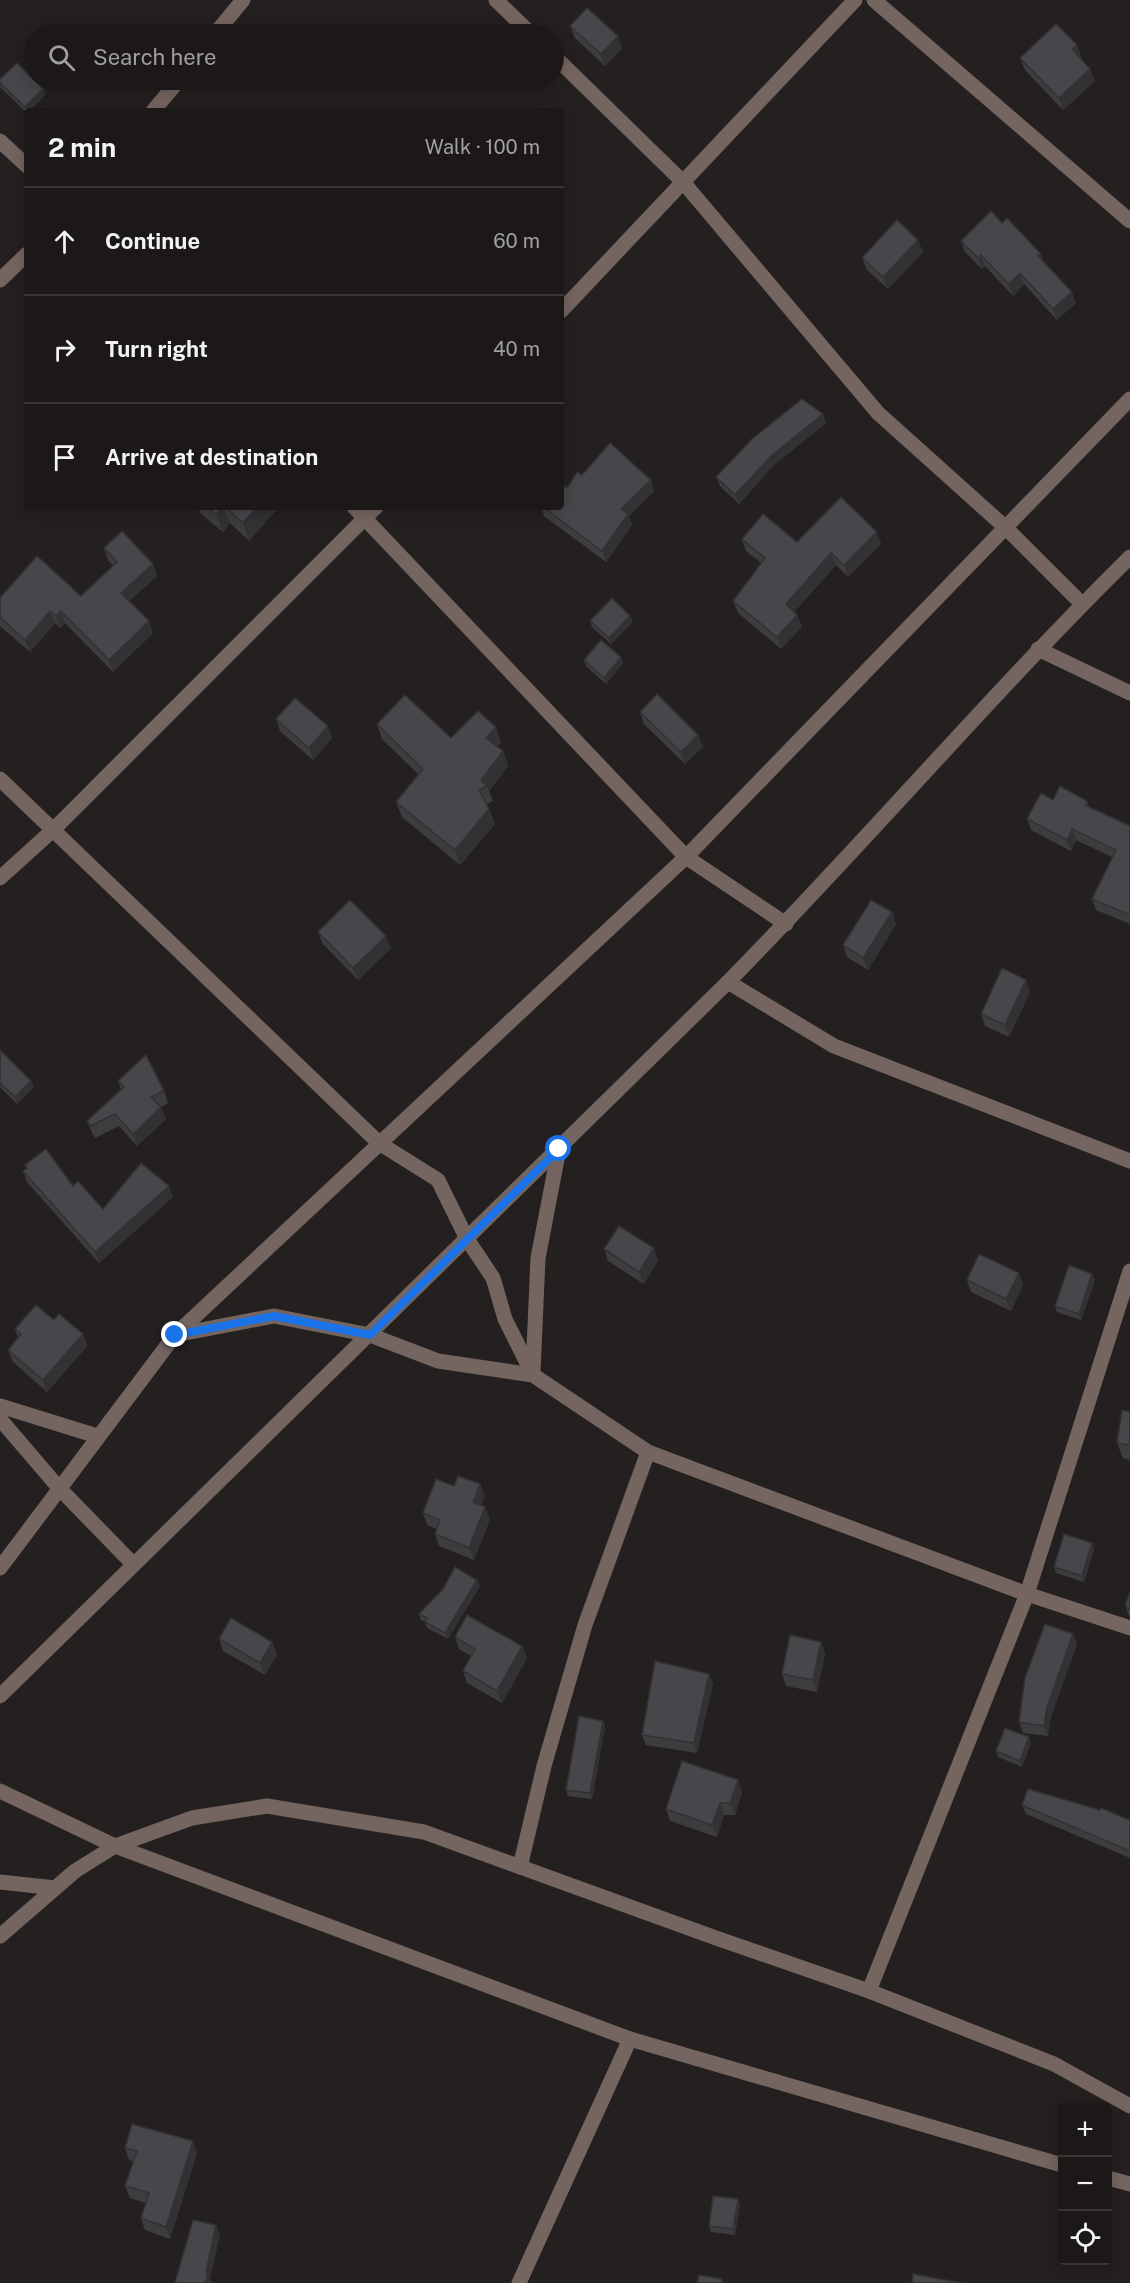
<!DOCTYPE html>
<meta charset="utf-8">
<style>
body{margin:0;font-family:"Public Sans",sans-serif;background:#282524;color:#f1f3f6}
.controls{position:absolute;right:18px;bottom:18px;display:grid;overflow:hidden;border-radius:6px;box-shadow:0 3px 15px #0003}
.controls button{width:54px;height:54px;display:grid;place-items:center;padding:0;border:0;border-bottom:2px solid #393736;background:#1b1817;color:#f1f3f6;font:30px sans-serif}
.stop{position:absolute;width:18px;height:18px;margin:-14px;border:4px solid #1a73e8;border-radius:50%;background:#fff}
.stop.end{background:#1a73e8;border-color:#fff;box-shadow:0 2px 6px #0008}
.list{margin:0;padding:0;list-style:none}
h2{display:flex;justify-content:space-between;align-items:center;height:78px;margin:0;padding:0 24px;font-size:26px}
h2 small{font-size:20px;font-weight:400;color:#a0a0a1}
.list li{display:grid;grid-template-columns:39px 1fr auto;gap:18px;align-items:center;box-sizing:border-box;height:108px;padding:0 24px;border-top:2px solid #393736}
.list b{display:block;font-size:22px;white-space:nowrap}
.list em{font-size:20px;font-style:normal;color:#a0a0a1}
.icon{flex:none;width:33px;height:33px;fill:none;stroke:currentColor;stroke-width:2;stroke-linecap:round;stroke-linejoin:round}
.map{position:relative;flex:none;width:1130px;height:2283px;overflow:hidden}
.search{position:absolute;background:#1b1817;box-shadow:0 3px 15px #0003;left:24px;top:24px;width:540px;height:66px;display:flex;align-items:center;gap:15px;box-sizing:border-box;padding:0 21px;border-radius:33px;color:#a0a0a1;font-size:22px}
.panel{position:absolute;background:#1b1817;box-shadow:0 3px 15px #0003;left:24px;top:108px;width:540px;height:402px;border-radius:6px}
.map>svg:first-child{display:block}
.lines{fill:none;stroke-linecap:round;stroke-linejoin:round}
.minor{stroke:#756560;stroke-width:15}
.wall{fill:#3d3d40}
.shaded-wall{fill:#323234}
.building{fill:#47474b;stroke:#323234;stroke-width:1.5}
.route{stroke:#1a73e8;stroke-width:8}
</style>
<div class="map">
<svg width="1130" height="2283" viewBox="0 0 1130 2283">
<rect width="100%" height="100%" fill="#24201f"/>
<g class="lines">
<!-- minor -->
<g class="minor">
<path d="M496,0L531,34"/>
<path d="M874,0L1130,221"/>
<path d="M215,34L243,0"/>
<path d="M554,56L683,182L878,413L1006,528L1082,604"/>
<path d="M153,111L179,80"/>
<path d="M0,141L27,166"/>
<path d="M0,280L27,254"/>
<path d="M561,311L855,0"/>
<path d="M354,507L686,857L786,924"/>
<path d="M1038,649L1130,693"/>
<path d="M0,779L379,1143L438,1180L467,1239L493,1278L505,1319L533,1375"/>
<path d="M0,878L53,830L376,507"/>
<path d="M728,982L834,1046L1130,1161"/>
<path d="M175,1335L274,1316L370,1335L438,1361L533,1375L648,1452L1027,1594L1130,1628"/>
<path d="M533,1372L538,1258L559,1149"/>
<path d="M0,1406L97,1436"/>
<path d="M0,1419L59,1488L133,1564"/>
<path d="M0,1568L175,1335L686,857L1130,399"/>
<path d="M0,1696L728,982C865,843 991,694 1130,557"/>
<path d="M0,1791L115,1846L630,2039L1062,2165"/>
<path d="M520,1867L544,1766L585,1625L648,1452"/>
<path d="M0,1882L55,1888"/>
<path d="M0,1936L75,1871L115,1846L192,1818L267,1806L424,1832L716,1938L869,1991L1054,2064L1130,2106"/>
<path d="M869,1991L1027,1594L1130,1271"/>
<path d="M1108,2178L1130,2184"/>
<path d="M519,2283L630,2039"/>
</g>
</g>
<!-- wall -->
<g class="wall">
<path d="M570,26L622,48L605,66L575,38Z"/>
<path d="M1077,45L1081,57L1080,58L1095,81L1063,110L1025,70L1020,58Z"/>
<path d="M0,79L43,89L45,95L29,111H27V113L0,87Z"/>
<path d="M961,241L1044,263L1076,303L1057,320L1024,284L1013,296L985,266L982,269L965,252Z"/>
<path d="M923,252L888,289L867,270L862,258Z"/>
<path d="M826,423L774,465L739,504L720,486L716,477Z"/>
<path d="M582,475L651,480L654,491L629,516L632,525L606,562L544,516L541,507H561L567,488Z"/>
<path d="M198,507H279L249,541L230,523L223,532L201,514Z"/>
<path d="M877,532L881,544L848,577L836,565L794,612L797,615L802,627L781,649L738,613L733,601L761,563L746,551L742,539L797,542Z"/>
<path d="M104,548L153,564L157,576L129,601L153,633L113,672L65,623L60,628L55,623L30,652L0,626V598L81,596L113,566L108,560Z"/>
<path d="M590,621L633,622L611,644L592,627Z"/>
<path d="M621,657L623,663L606,684L586,666L584,660Z"/>
<path d="M640,712L703,747L685,764L644,724Z"/>
<path d="M276,719L332,738L313,760L280,731Z"/>
<path d="M377,724L451,738L501,742L497,747L503,751L508,766L489,791L493,801L487,804L495,824L460,865L402,817L396,802L419,775L382,739Z"/>
<path d="M1053,800L1087,801L1089,807L1130,826V924L1096,910L1092,899L1112,857L1076,840L1071,851L1031,830L1027,819Z"/>
<path d="M892,912L896,924L868,970L847,957L843,945Z"/>
<path d="M318,932L391,948L358,980L323,944Z"/>
<path d="M1030,992L1009,1037L985,1026L981,1014Z"/>
<path d="M0,1050L31,1081L34,1087L17,1104L0,1087Z"/>
<path d="M118,1081L164,1091L168,1103L161,1107L166,1119L137,1146L119,1126L95,1138L92,1133L87,1121L121,1090Z"/>
<path d="M25,1165L73,1186L103,1209L173,1197L99,1263L27,1182L23,1171L26,1168Z"/>
<path d="M604,1249L658,1260L644,1284L608,1261Z"/>
<path d="M1019,1273L1023,1285L1011,1311L971,1292L967,1280Z"/>
<path d="M1095,1280L1081,1320L1057,1312L1055,1306Z"/>
<path d="M54,1320L83,1334L87,1346L47,1392L13,1362L8,1350L18,1338L15,1329Z"/>
<path d="M1130,1412V1460L1123,1458L1117,1443Z"/>
<path d="M480,1484L485,1496L481,1505L490,1519L474,1560L439,1546L435,1534L437,1529L427,1525L423,1513L454,1486Z"/>
<path d="M1094,1549L1084,1582L1056,1573L1054,1567Z"/>
<path d="M477,1580L480,1586L448,1639L427,1628L425,1622L421,1620L419,1614Z"/>
<path d="M1130,1592V1618L1125,1605Z"/>
<path d="M455,1637L522,1646L527,1658L502,1703L467,1683L463,1671L471,1656L459,1649Z"/>
<path d="M219,1639L272,1642L277,1654L265,1675L223,1651Z"/>
<path d="M821,1642L825,1654L817,1692L786,1686L782,1674Z"/>
<path d="M1077,1644L1051,1717L1048,1736L1023,1733L1019,1722Z"/>
<path d="M709,1674L713,1684L697,1753L646,1745L642,1735Z"/>
<path d="M603,1721L605,1727L592,1799L568,1796L566,1790Z"/>
<path d="M1029,1737L1031,1743L1022,1767L998,1757L996,1751Z"/>
<path d="M742,1792L735,1815H724L717,1837L670,1821L666,1809Z"/>
<path d="M1022,1805L1130,1820V1858L1026,1814Z"/>
<path d="M125,2148L197,2153L170,2239L145,2230L141,2218L146,2203L130,2198L125,2186L133,2161L129,2160Z"/>
<path d="M738,2199L740,2205L735,2235L711,2232L709,2226Z"/>
</g>
<!-- shaded-wall -->
<g class="shaded-wall">
<path d="M618,36L622,48L605,66L601,54Z"/>
<path d="M1077,45L1081,57L1076,61L1072,49Z"/>
<path d="M1090,69L1095,81L1063,110L1059,98Z"/>
<path d="M43,89L45,95L29,111H27V113L25,107Z"/>
<path d="M918,240L923,252L888,289L883,277Z"/>
<path d="M1041,254L1045,265L1038,256Z"/>
<path d="M981,255L985,266L982,269L978,258Z"/>
<path d="M1020,273L1024,284L1013,296L1009,284Z"/>
<path d="M1072,292L1076,303L1057,320L1053,309Z"/>
<path d="M823,414L826,423L774,465L739,504L735,495L771,456Z"/>
<path d="M651,480L654,491L629,516L632,525L606,562L602,551L621,509Z"/>
<path d="M222,507H224L230,523L223,532L216,515Z"/>
<path d="M257,507H279L249,541L243,523Z"/>
<path d="M877,532L881,544L848,577L844,565Z"/>
<path d="M831,553L836,565L790,616L786,604Z"/>
<path d="M153,564L157,576L125,605L121,593Z"/>
<path d="M50,611L55,623L30,652L25,640Z"/>
<path d="M61,611L65,623L60,628L56,616Z"/>
<path d="M797,615L802,627L781,649L777,637Z"/>
<path d="M630,616L633,622L611,644L609,638Z"/>
<path d="M149,621L153,633L113,672L109,660Z"/>
<path d="M621,657L623,663L606,684L604,678Z"/>
<path d="M328,726L332,738L313,760L309,748Z"/>
<path d="M496,727L501,742L491,753L486,738Z"/>
<path d="M698,735L703,747L685,764L681,752Z"/>
<path d="M503,751L508,766L489,791L487,786L481,780Z"/>
<path d="M489,809L495,824L460,865L455,850Z"/>
<path d="M1072,829L1076,840L1071,851L1067,840Z"/>
<path d="M892,912L896,924L868,970L863,958Z"/>
<path d="M386,936L391,948L358,980L353,968Z"/>
<path d="M1026,980L1030,992L1009,1037L1005,1025Z"/>
<path d="M31,1081L34,1087L17,1104L15,1097Z"/>
<path d="M161,1107L166,1119L137,1146L133,1134Z"/>
<path d="M169,1186L173,1197L99,1263L95,1252Z"/>
<path d="M654,1248L658,1260L644,1284L639,1272Z"/>
<path d="M1019,1273L1023,1285L1011,1311L1006,1299Z"/>
<path d="M1092,1274L1095,1280L1081,1320L1079,1314Z"/>
<path d="M83,1334L87,1346L47,1392L43,1380Z"/>
<path d="M480,1484L485,1496L478,1514L473,1502Z"/>
<path d="M485,1507L490,1519L474,1560L469,1548Z"/>
<path d="M1092,1543L1094,1549L1084,1582L1082,1576Z"/>
<path d="M477,1580L480,1586L448,1639L445,1633Z"/>
<path d="M1073,1634L1077,1644L1051,1717L1048,1736L1044,1726L1047,1707Z"/>
<path d="M272,1642L277,1654L265,1675L260,1663Z"/>
<path d="M821,1642L825,1654L817,1692L813,1680Z"/>
<path d="M522,1646L527,1658L502,1703L497,1691Z"/>
<path d="M709,1674L713,1684L697,1753L694,1743Z"/>
<path d="M603,1721L605,1727L592,1799L590,1793Z"/>
<path d="M1029,1737L1031,1743L1022,1767L1020,1761Z"/>
<path d="M738,1780L742,1792L735,1815L730,1803Z"/>
<path d="M720,1803L724,1815L717,1837L712,1825Z"/>
<path d="M193,2141L197,2153L170,2239L166,2227Z"/>
<path d="M738,2199L740,2205L735,2235L733,2229Z"/>
<path d="M216,2225L220,2236L210,2279L212,2283H205L206,2272Z"/>
</g>
<!-- building -->
<g class="building">
<path d="M587,8L618,36L601,54L570,26Z"/>
<path d="M1056,24L1077,45L1072,49L1090,69L1059,98L1020,58Z"/>
<path d="M17,63L43,89L25,107L0,83V79Z"/>
<path d="M991,211L1002,223L1007,218L1041,254L1038,256L1072,292L1053,309L1020,273L1009,284L981,255L978,258L961,241Z"/>
<path d="M897,220L918,240L883,277L862,258Z"/>
<path d="M802,399L823,414L771,456L735,495L716,477L752,439Z"/>
<path d="M610,443L651,480L621,509L628,514L602,551L543,507H561V483L567,488L577,472L582,475Z"/>
<path d="M841,497L877,532L844,565L831,553L786,604L797,615L777,637L733,601L765,558L742,539L763,514L797,542Z"/>
<path d="M207,507H222L216,515Z"/>
<path d="M225,507H257L243,523Z"/>
<path d="M122,531L153,564L121,593L149,621L109,660L61,611L56,616L50,611L25,640L0,617V598L37,556L81,596L117,562L104,548Z"/>
<path d="M612,598L630,616L609,638L590,621Z"/>
<path d="M601,640L621,657L604,678L584,660Z"/>
<path d="M657,694L698,735L681,752L640,712Z"/>
<path d="M405,695L451,738L478,711L496,727L486,738L503,751L481,780L487,786L479,790L489,809L455,850L396,802L423,769L377,724Z"/>
<path d="M295,698L328,726L309,748L276,719Z"/>
<path d="M1060,786L1087,801L1085,805L1130,826V915L1092,899L1116,850L1072,829L1067,840L1027,819L1041,793L1053,800Z"/>
<path d="M350,900L386,936L353,968L318,932Z"/>
<path d="M871,900L892,912L863,958L843,945Z"/>
<path d="M1002,968L1026,980L1005,1025L981,1014Z"/>
<path d="M0,1050L31,1081L15,1097L0,1083Z"/>
<path d="M146,1055L164,1091L151,1097L161,1107L133,1134L115,1114L90,1126L87,1121L124,1087L118,1081Z"/>
<path d="M46,1149L73,1186L78,1181L103,1209L141,1163L169,1186L95,1252L23,1171L27,1168L25,1165Z"/>
<path d="M619,1226L654,1248L639,1272L604,1249Z"/>
<path d="M979,1254L1019,1273L1006,1299L967,1280Z"/>
<path d="M1069,1265L1092,1274L1079,1314L1055,1306Z"/>
<path d="M36,1305L54,1320L59,1314L83,1334L43,1380L8,1350L21,1334L15,1329Z"/>
<path d="M1122,1410L1130,1412V1445L1117,1443Z"/>
<path d="M458,1476L480,1484L473,1502L485,1507L469,1548L435,1534L440,1520L423,1513L436,1479L454,1486Z"/>
<path d="M1064,1534L1092,1543L1082,1576L1054,1567Z"/>
<path d="M455,1567L477,1580L445,1633L425,1622L427,1618L419,1614L443,1589Z"/>
<path d="M1130,1592V1609L1125,1605Z"/>
<path d="M467,1615L522,1646L497,1691L463,1671L475,1649L455,1637Z"/>
<path d="M231,1618L272,1642L260,1663L219,1639Z"/>
<path d="M1045,1624L1073,1634L1047,1707L1044,1726L1019,1722L1025,1678Z"/>
<path d="M790,1635L821,1642L813,1680L782,1674Z"/>
<path d="M655,1661L709,1674L694,1743L642,1735Z"/>
<path d="M579,1716L603,1721L590,1793L566,1790Z"/>
<path d="M1005,1728L1029,1737L1020,1761L996,1751Z"/>
<path d="M682,1761L738,1780L730,1803H720L712,1825L666,1809Z"/>
<path d="M1028,1789L1100,1810L1101,1808L1130,1820V1851L1022,1805Z"/>
<path d="M132,2124L193,2141L166,2227L141,2218L149,2193L125,2186L137,2151L125,2148Z"/>
<path d="M713,2196L738,2199L733,2229L709,2226Z"/>
<path d="M193,2220L216,2225L206,2272L208,2273L205,2283H175Z"/>
<path d="M913,2274L962,2283H912Z"/>
<path d="M699,2275L722,2279V2283H697Z"/>
</g>
<g class="lines">
<!-- route -->
<path class="route" d="M175,1335L274,1316L370,1335L559,1149"/>
</g>
</svg>
<div class="controls">
<button>+</button>
<button>−</button>
<button><svg class="icon" aria-label="locate" viewBox="0 0 24 24"><circle cx="12" cy="12" r="6"/><path d="M12 2v4M12 18v4M2 12h4M18 12h4"/></svg></button>
</div>
<div class="stop" style="left:559px;top:1149px"></div>
<div class="stop end" style="left:175px;top:1335px"></div>
<div class="search"><svg class="icon" aria-label="search" viewBox="0 0 24 24"><circle cx="10" cy="10" r="6"/><path d="M15 15l6 6"/></svg>Search here</div>
<section class="panel">
<h2>2 min<small>Walk · 100 m</small></h2>
<ul class="list">
<li><svg class="icon" aria-label="ahead" viewBox="0 0 24 24"><path d="M12 20V5M6 11l6-6 6 6"/></svg><div><b>Continue</b></div><em>60 m</em></li>
<li><svg class="icon" aria-label="right" viewBox="0 0 24 24"><path d="M7 20v-9h11M14 6l5 5-5 5"/></svg><div><b>Turn right</b></div><em>40 m</em></li>
<li><svg class="icon" aria-label="arrive" viewBox="0 0 24 24"><path d="M6 21V4h12l-3 4 3 4H6"/></svg><div><b>Arrive at destination</b></div></li>
</ul>
</section>
</div>
